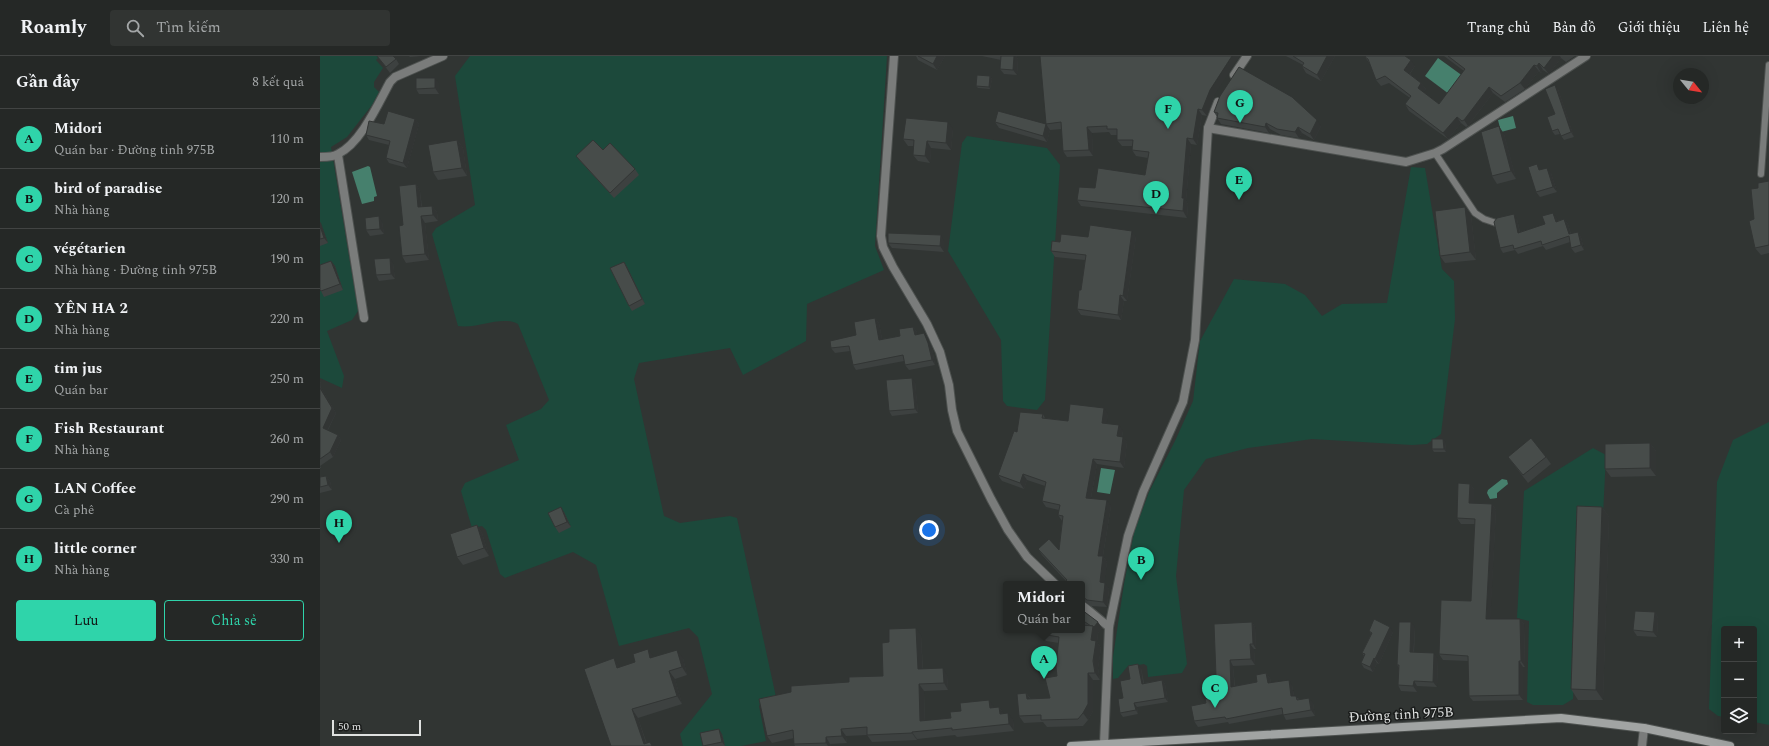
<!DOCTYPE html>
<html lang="vi">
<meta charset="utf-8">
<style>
body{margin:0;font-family:Spectral,serif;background:#313432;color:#f1f3f6}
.controls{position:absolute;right:12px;bottom:12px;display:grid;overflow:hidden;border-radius:4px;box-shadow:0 4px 16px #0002}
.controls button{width:36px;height:36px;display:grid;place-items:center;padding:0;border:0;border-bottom:1px solid #424443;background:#252826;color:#f1f3f6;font:20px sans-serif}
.compass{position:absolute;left:1353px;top:12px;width:36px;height:36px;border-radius:50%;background:#252826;box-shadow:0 4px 16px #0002;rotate:120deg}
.scale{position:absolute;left:12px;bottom:10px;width:89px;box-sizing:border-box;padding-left:4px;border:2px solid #dfe1e0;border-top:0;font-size:11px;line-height:14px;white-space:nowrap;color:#dfe1e0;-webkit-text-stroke:3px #1a1c1b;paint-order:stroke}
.you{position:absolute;left:609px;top:474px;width:14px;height:14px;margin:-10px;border:3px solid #fff;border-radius:50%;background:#1a73e8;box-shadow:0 0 0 6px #1a73e833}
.badge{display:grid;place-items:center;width:26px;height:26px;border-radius:50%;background:#2fd4aa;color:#111;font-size:13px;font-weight:700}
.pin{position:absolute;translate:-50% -33px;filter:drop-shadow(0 1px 2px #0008)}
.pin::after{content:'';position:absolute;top:21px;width:14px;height:12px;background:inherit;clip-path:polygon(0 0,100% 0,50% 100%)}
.popup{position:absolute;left:683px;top:525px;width:82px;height:52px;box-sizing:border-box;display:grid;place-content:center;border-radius:4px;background:#252826;filter:drop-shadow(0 1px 3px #0005);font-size:13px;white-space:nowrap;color:#a3a6a7}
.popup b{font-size:15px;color:#f1f3f6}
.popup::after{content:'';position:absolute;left:50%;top:100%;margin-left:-8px;border:8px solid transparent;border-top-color:#252826}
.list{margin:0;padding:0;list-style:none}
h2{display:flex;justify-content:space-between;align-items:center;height:52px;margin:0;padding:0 16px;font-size:17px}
h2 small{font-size:13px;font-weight:400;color:#a3a6a7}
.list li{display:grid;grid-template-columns:26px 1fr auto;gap:12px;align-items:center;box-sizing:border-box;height:60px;padding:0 16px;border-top:1px solid #424443}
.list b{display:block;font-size:15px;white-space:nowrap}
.list p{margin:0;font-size:13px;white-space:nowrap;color:#a3a6a7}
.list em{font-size:13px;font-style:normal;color:#a3a6a7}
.actions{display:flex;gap:8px;padding:12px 16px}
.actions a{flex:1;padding:9px 0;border:1px solid #2fd4aa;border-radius:4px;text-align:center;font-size:14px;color:#2fd4aa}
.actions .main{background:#2fd4aa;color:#111}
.icon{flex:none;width:22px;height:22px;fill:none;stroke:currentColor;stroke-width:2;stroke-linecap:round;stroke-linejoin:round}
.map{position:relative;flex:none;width:1449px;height:690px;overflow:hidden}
header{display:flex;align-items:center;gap:24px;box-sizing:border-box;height:56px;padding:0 20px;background:#252826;border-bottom:1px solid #424443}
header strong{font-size:19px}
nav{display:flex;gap:22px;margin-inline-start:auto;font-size:14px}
.search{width:280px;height:36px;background:#313432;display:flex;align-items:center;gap:10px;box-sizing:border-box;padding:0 14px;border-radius:4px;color:#a3a6a7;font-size:15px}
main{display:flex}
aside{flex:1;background:#252826}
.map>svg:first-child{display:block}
.green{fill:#1c493b}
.water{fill:#46806d}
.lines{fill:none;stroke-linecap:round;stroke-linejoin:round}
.lane-casing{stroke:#4d514f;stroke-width:8}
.street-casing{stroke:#4d514f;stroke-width:10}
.secondary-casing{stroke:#4d514f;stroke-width:10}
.lane{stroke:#7a7c7b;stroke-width:6}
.street{stroke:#7a7c7b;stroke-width:8}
.secondary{stroke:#a1a4a3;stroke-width:8}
.wall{fill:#3d4140}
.shaded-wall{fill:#323534}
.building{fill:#474c4a;stroke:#323534}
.labels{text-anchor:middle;stroke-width:3;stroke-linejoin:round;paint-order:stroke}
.street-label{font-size:14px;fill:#dfe1e0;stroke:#1a1c1b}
</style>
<header>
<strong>Roamly</strong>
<div class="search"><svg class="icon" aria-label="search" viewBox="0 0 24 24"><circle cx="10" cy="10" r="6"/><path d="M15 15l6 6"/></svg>Tìm kiếm</div>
<nav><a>Trang chủ</a><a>Bản đồ</a><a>Giới thiệu</a><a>Liên hệ</a></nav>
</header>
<main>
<aside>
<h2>Gần đây<small>8 kết quả</small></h2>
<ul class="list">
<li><span class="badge">A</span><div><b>Midori</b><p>Quán bar · Đường tỉnh 975B</p></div><em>110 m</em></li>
<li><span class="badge">B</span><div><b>bird of paradise</b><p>Nhà hàng</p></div><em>120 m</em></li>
<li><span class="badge">C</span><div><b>végétarien</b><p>Nhà hàng · Đường tỉnh 975B</p></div><em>190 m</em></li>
<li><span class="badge">D</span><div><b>YÊN HA 2</b><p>Nhà hàng</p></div><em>220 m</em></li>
<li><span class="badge">E</span><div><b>tim jus</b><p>Quán bar</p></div><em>250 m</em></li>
<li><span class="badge">F</span><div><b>Fish Restaurant</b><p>Nhà hàng</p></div><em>260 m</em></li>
<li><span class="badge">G</span><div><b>LAN Coffee</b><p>Cà phê</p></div><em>290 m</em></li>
<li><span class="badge">H</span><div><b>little corner</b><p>Nhà hàng</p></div><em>330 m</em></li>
</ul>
<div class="actions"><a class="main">Lưu</a><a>Chia sẻ</a></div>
</aside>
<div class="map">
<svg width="1449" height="690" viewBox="0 0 1449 690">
<rect width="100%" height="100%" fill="#313533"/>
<!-- green -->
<g class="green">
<path d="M0,0H60L56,4L63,12L54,26V31L59,36L52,49L27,81L11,91L38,255L32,264L7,275L24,320L22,332L0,322Z"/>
<path d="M150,0H567L555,190L564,214L487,248L486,285L423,319L410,292L319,307L314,323L344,460L360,467L410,460L417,462L456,641L442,646L439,650L446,685L421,690H363L360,678L392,638L378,581L369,572L299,590L276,509L253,496L185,522L180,518L166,474L162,470L152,472L141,435L145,427L199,404L186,369L221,353L229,344L198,268C181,259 158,273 138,270L112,178L116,172L155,149L135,20Z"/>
<path d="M647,80L727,92L740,109L725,344L717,354L687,350L683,345L681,284L628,195L642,87Z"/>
<path d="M1091,111L1105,112L1122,213L1134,225L1135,263L1121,378L1107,388L1092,389L992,383L928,392L886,403L864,434L856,520L867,608L862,617L828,621L827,610L824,608L807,611L798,622L793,623V601L804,528L814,477L829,436L855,385L873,345L880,285L914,223L965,228L985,239L1002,260L1022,248L1067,247Z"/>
<path d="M1449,366V669L1434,666V573H1404V661L1398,660L1389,653L1397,426L1413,384Z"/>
<path d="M1273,392L1286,399L1283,459H1260L1253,643L1243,649H1213L1207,646L1209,565L1197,562L1204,435Z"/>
</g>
<!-- water -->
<g class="water">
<path d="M1118,2L1147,23L1133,41L1105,20Z"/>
<path d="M1193,60L1196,72L1181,76L1178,64Z"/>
<path d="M48,110L50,111L57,140L54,141V145L42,148L32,116Z"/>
<path d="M781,412L795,414L790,438L777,436Z"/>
<path d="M1182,423L1187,424L1188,428L1177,437V442L1170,443L1167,437L1168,434Z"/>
</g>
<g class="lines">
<defs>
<g id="lane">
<path d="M1115,97L1155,157L1164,163L1176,167"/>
<path d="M1441,118L1449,9"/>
</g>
<g id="street">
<path d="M574,0L561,180L563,191L573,211L607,268L620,296L629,329L632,354L637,375L671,443L688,474L707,501L735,528"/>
<path d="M914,19L927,0"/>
<path d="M888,72L1086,106L1115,97L1123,93L1266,0"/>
<path d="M18,99L44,262"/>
<path d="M0,101C5,101 14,101 18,98C41,87 58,48 70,26L75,21L123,0"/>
<path d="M762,549L789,571"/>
<path d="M784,688L789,571L808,480L823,436L863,346L875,284L888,72L898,46"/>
<path d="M1322,690L1324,672"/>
</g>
<path id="secondary" d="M751,690L1241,662L1324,672L1410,690"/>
</defs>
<!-- lane casing -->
<use href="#lane" class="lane-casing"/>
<!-- street casing -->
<use href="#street" class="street-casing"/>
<!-- secondary casing -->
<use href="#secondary" class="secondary-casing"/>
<!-- lane -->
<use href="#lane" class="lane"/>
<!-- street -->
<use href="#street" class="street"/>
<!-- secondary -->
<use href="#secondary" class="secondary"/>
</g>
<!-- wall -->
<g class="wall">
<path d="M57,0L76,3L79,8L70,17Z"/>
<path d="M89,0H101L90,1Z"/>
<path d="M596,0H625L617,14L598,4Z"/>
<path d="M662,0H696L698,3L697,19L684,18L680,13L681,4Z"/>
<path d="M966,0H1015L1001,25L986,17L982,10L983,9Z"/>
<path d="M1124,0H1255L1246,6L1241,2L1229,18L1223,14L1221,17L1219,15L1205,33L1185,46L1173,37L1148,70L1146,71L1141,67L1128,83L1089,55L1085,48L1090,42L1069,27L1061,30L1056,24L1050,8L1045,1L1095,10L1090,18L1101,27L1106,33L1103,36L1119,48L1144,15Z"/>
<path d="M670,20L672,23L670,33L658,32L656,30Z"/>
<path d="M119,27V38H99L96,33Z"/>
<path d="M1238,33L1254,81L1244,84L1240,78L1235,79L1232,75Z"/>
<path d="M894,40L887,60L882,59L877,89L871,88L866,145L868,148L867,162L761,150L757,144L775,132L825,119L828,102L816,100L812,94V90H802L797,84V79H791L789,76L772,77L773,100L747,101L743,95L742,73L730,74L727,86L679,72L675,66L726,68Z"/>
<path d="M894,56L1001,70L994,84L982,77L979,82L961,79L950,73L949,77L901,68L897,62V61Z"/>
<path d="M95,63L99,68L87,112L69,107L66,102L69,89L49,84L46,79L64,68Z"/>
<path d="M633,73L631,94L611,92L610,107L598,105L593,99L594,90H588L583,83Z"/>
<path d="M1184,78L1196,123L1177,128L1172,120Z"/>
<path d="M137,84L143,92L147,120L118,124L113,116Z"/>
<path d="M256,100L315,113L319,119L294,142L260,105Z"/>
<path d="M1221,114L1231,117L1237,136L1220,141L1216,136Z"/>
<path d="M1449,125V197L1441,199L1435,192L1434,163L1438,132Z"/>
<path d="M96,128L100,135L102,151L112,150L117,156L118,165L105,167L109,204L86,207L82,200L83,169Z"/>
<path d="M1145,151L1151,159L1156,204L1125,207L1120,200Z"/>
<path d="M1237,162V165L1244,163L1248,168L1251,178L1258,176L1261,181L1264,194L1255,197L1251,192L1250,186L1226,194L1223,190L1198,198L1195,194L1183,197L1180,192L1197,163L1200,176L1225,168Z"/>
<path d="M0,166L8,187L0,190Z"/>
<path d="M62,166L64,178L50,180L46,174Z"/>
<path d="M816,180L807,245H804L801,264L761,259L757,253L761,234L765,204L735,201L731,195L740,186L768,181Z"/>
<path d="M624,185V196L572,192L568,187Z"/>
<path d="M11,205L15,210L23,234L4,241L1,235Z"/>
<path d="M304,206L307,211L325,248L312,255L309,250Z"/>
<path d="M73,207L75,223L59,225L56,219Z"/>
<path d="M555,262L559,267L562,283L580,280L593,271L597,276V279L604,277L608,282L612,292L615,309L589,314L585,309L584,305L536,314L533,309L530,295L515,297L511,292L536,279Z"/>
<path d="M0,326L1,327V332L16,357L8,374L18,379L21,384L13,401L0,410L1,412H0Z"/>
<path d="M595,326L598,357L572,360L569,355Z"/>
<path d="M723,358L725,362L748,365L788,358L786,368L803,375L802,381L807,386L804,412L777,408L771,442L791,450L783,500L787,506L784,527L789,533L787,551L771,550L762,544V528L746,525L722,499L718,493L739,494L742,465L738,459L739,454L726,451L722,445L725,430L707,424L704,433L682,425L678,419L697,376Z"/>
<path d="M1125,385L1126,396H1114L1112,393Z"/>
<path d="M1330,387L1336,395V420L1291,421L1285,413Z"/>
<path d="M1188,401H1226L1231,408L1208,427Z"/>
<path d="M6,420L10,425L12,434L0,437V421Z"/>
<path d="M1150,428L1154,433V447L1172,448L1176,454L1170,563H1200L1204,568L1205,611H1203V644L1153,645L1149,640L1148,605L1123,604L1119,598L1151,545L1155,468H1141L1137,462Z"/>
<path d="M1282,451L1289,461L1283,644H1258L1251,633Z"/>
<path d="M244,456L251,471L239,477L235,471Z"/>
<path d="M157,469L162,477L169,500L143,509L137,501Z"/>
<path d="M762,554L782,572L778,577L777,586L781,592L778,612L780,624H773V655L768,664L763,670L727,671L723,666L704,667L699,660L706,637L711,643L730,642L737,620L739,587L726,585L721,578L765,569L762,567Z"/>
<path d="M1335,556L1338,562L1337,581L1317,580L1313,574Z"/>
<path d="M932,566L935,571L936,593H934L935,609L913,610L915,630L937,626L946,617L950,622L951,627L972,629L974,640L979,643L993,647L995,660L966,664L963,658L909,668L908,666L878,671L874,665L886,647L901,640L896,620Z"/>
<path d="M1095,571L1094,597L1118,603L1117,631L1097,630V636L1081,635L1078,629L1079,612L1077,609Z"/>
<path d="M1049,575L1073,576L1059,608L1057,607L1053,616L1044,612L1041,607L1044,600L1042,597L1051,578Z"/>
<path d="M601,579L603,613L627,619L628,634L604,635L605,665L631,662L674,651V652L679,651L683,657L693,664L694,675L637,681L635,679L597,683V684L552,686L547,679L526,680L527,687L510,688L511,690H475L474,688V682L452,687L447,680L529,626L563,620L569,586Z"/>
<path d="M333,601L363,602L367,619L355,623L362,648L318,662L327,688L333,690H291L300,611Z"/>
<path d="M821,612L824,627L842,624L845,628L848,646L817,651L818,658L803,661L800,657L810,623Z"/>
<path d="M402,678L405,690H383Z"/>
</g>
<!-- shaded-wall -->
<g class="shaded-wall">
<path d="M617,0H625L617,14L613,8Z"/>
<path d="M694,0H696L698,3L697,19L693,14Z"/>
<path d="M912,0H920L894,40L887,60L882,54L890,34Z"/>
<path d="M1007,0H1015L1001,25L997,19Z"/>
<path d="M1233,0H1240L1241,2L1229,18L1224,12Z"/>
<path d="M1091,4L1095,10L1088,20L1084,14Z"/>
<path d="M1219,7L1223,14L1221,17L1217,10Z"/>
<path d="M1214,9L1219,15L1205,33L1200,27Z"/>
<path d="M670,20L672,23L670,33L669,31Z"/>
<path d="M115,22L119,27V38L115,32Z"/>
<path d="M1101,27L1106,33L1102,38L1098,32Z"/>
<path d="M1235,29L1238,33L1254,81L1251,76Z"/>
<path d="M1169,31L1173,37L1148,70L1144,64Z"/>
<path d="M878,53L882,59L877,89L873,83Z"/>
<path d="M1137,61L1141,67L1128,83L1123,77Z"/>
<path d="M95,63L99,68L87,112L83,107Z"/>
<path d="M997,64L1001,70L994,84L990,78Z"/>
<path d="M628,66L633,73L631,94L626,87Z"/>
<path d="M946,67L950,73L949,77L945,71Z"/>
<path d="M726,68L730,74L727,86L723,80Z"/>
<path d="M1179,70L1184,78L1196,123L1191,115Z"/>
<path d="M767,71L772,77L773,100L769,94Z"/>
<path d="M978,71L982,77L979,82L975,76Z"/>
<path d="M867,82L871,88L866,145L868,148L867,162L863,155L862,142Z"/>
<path d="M137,84L143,92L147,120L142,112Z"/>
<path d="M607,85L611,92L610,107L605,100Z"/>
<path d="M1227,112L1231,117L1237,136L1233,131Z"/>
<path d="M96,128L100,135L102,158L98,151Z"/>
<path d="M112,150L117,156L118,165L113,159Z"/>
<path d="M1145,151L1151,159L1156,204L1150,196Z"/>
<path d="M1233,157L1237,162L1239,171L1236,166Z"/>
<path d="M1194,158L1197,163L1201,182L1198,177Z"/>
<path d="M59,160L62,166L64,178L60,173Z"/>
<path d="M101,160L105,167L109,204L105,198Z"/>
<path d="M1244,163L1248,168L1252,183L1249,178Z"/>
<path d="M0,166L1,167L8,187L4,182L0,170Z"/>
<path d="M812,175L816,180L807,245L803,240Z"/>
<path d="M1258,176L1261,181L1264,194L1261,189Z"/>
<path d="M621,179L624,185V196L620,190Z"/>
<path d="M70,202L73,207L75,223L71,218Z"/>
<path d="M11,205L15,210L23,234L20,228Z"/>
<path d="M304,206L307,211L325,248L322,243Z"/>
<path d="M800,239L804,245L801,264L798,259Z"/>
<path d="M555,262L559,267L563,289L559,284Z"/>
<path d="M593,271L597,276L598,284L595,279Z"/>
<path d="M604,277L608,282L612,292L615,309L612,304Z"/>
<path d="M592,322L595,326L598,357L595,353Z"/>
<path d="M0,326L1,327V332L16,357L6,377L3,372Z"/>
<path d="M784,352L788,358L786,373L782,367Z"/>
<path d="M799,369L803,375L801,386L797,380Z"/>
<path d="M18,379L21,384L13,401L10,396Z"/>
<path d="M803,381L807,386L804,412L800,406Z"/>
<path d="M1123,383L1125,385L1126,396L1124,393Z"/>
<path d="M1330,387L1336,395V420L1330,412Z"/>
<path d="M773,403L777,408L770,447L766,442Z"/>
<path d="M703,418L707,424L704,433L700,427Z"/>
<path d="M6,420L10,425L12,434L8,429Z"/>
<path d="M1150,428L1154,433V453L1149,447Z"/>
<path d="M787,444L791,450L782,505L778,500Z"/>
<path d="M1172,448L1176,454L1170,569L1166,563Z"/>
<path d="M241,451L244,456L251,471L247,466Z"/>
<path d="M1282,451L1289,461L1283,644L1276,634Z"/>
<path d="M157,469L162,477L169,500L164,492Z"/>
<path d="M783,500L787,506L784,532L780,526Z"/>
<path d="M785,527L789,533L787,551L783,546Z"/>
<path d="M1335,556L1338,562L1337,581L1333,576Z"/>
<path d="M1200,563L1204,568L1205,611L1201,605Z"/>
<path d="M778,566L782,572L778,577L777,586L781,592L778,612L780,624L775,617L771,584L773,570Z"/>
<path d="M932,566L935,571L936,593L933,588Z"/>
<path d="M1091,566L1095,571L1093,602L1090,596Z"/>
<path d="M1070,571L1073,576L1059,608L1055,603Z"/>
<path d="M596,572L601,579L603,620L598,613Z"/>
<path d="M930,588L934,593L935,609L931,603Z"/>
<path d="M328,593L334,601L330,602Z"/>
<path d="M357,594L363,602L367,619L362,611Z"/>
<path d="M1114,597L1118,603L1117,631L1113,626Z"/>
<path d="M294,602L300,611L303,620L297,612Z"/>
<path d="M1054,602L1057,607L1053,616L1050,611Z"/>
<path d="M910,604L913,610L915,636L911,631Z"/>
<path d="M1199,605L1203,611V644L1199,639Z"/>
<path d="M818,608L821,612L824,632L822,628Z"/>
<path d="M623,612L627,619L628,634L624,627Z"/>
<path d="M349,615L355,623L362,648L357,640Z"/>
<path d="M768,617L773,624V655L768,664L763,657Z"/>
<path d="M946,617L950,622L952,633L948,627Z"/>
<path d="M842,624L845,628L848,646L845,642Z"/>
<path d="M969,624L972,629L975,646L971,640Z"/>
<path d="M1094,625L1097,630V636L1093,630Z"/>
<path d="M599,628L604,635L605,672L600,665Z"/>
<path d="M706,637L711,644L707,643Z"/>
<path d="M989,642L993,647L995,660L991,654Z"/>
<path d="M669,644L674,651L675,659L670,652Z"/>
<path d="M814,647L817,651L818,658L816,654Z"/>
<path d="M679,651L684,658H680Z"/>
<path d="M312,653L318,662L327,690L324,688Z"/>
<path d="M688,657L693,664L694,675L689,668Z"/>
<path d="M399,673L402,678L405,690L402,686Z"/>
<path d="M521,673L526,680L527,687L522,680Z"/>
<path d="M592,676L597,683V684L592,677Z"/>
<path d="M506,681L510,688L511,690H508L506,687Z"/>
</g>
<!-- building -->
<g class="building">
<path d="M57,0H73L76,3L66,11Z"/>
<path d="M598,0H617L613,8Z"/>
<path d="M681,0H694L693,14L680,13Z"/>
<path d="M720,0H912L890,34L882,54L878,53L873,83L867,82L862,142H864L863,155L757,144L759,131L775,132L778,112L825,119L829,96L812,94L813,84H797V73H787V70L767,71L769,94L743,95L741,66L726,68L723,80L675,66L678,55L726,68Z"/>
<path d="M973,0H1007L997,19L982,10L984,7Z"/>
<path d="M1046,0H1085L1091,4L1084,14L1101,27L1098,32L1119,48L1145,13L1128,0H1233L1224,12L1219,7L1217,10L1214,9L1200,27L1181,40L1169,31L1144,64L1142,65L1137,61L1123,77L1085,48L1091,40L1065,20L1056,24L1048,3L1045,1Z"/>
<path d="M919,11L972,41L997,64L990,78L978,71L975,76L957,73L946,67L945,71L897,62L898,57L894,56L900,40Z"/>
<path d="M657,19L670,20L669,31L656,30Z"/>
<path d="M96,22H115V32L96,33Z"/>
<path d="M1235,29L1251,76L1241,80L1238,73L1232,75L1227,61L1235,58L1225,33Z"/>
<path d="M68,55L95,63L83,107L66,102L70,85L46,79L49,65L64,68Z"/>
<path d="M586,62L628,66L626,87L607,85L605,100L593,99L594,84L583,83Z"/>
<path d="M1179,70L1191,115L1172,120L1161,76Z"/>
<path d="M137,84L142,112L113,116L108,89Z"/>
<path d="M273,84L283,94L290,87L315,113L290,137L256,100Z"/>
<path d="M1217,108L1219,114L1227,112L1233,131L1216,136L1208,111Z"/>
<path d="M1449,125V189L1435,192L1429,165L1434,163L1431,133L1438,132V127Z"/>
<path d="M96,128L98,151L112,150L113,159L101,160L105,198L82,200L79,170L83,169L79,130Z"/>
<path d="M1145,151L1150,196L1120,200L1115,155Z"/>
<path d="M1233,157L1236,166L1244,163L1249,178L1258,176L1261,189L1251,192L1249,180L1222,189L1221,185L1194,193L1193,189L1180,192L1174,166L1177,162L1194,158L1198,177L1225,168L1222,160Z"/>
<path d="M59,160L60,173L46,174L45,162Z"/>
<path d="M770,169L812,175L803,240L800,239L798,259L757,253L759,234H761L766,199L731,195L732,185L740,186L741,178L768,181Z"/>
<path d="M0,170L4,182L0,183Z"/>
<path d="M568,177L621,179L620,190L568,187Z"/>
<path d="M70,202L71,218L56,219L54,203Z"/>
<path d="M11,205L20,228L1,235L0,234V209Z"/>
<path d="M304,206L322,243L309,250L290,212Z"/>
<path d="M555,262L559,284L580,280L579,273L593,271L595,279L604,277L608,287L612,304L585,309L583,299L533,309L529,290L511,292L510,285L536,279L534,266Z"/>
<path d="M592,322L595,353L569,355L566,324Z"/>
<path d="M0,332L12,352L3,372L18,379L10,396L0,403Z"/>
<path d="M750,348L784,352L782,367L799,369L797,380L803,381L800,406L773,403L766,442L787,444L778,500H783L780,526L785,527L783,546L767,544L762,540V528H743L747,524L718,493L729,483L739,494L743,460L738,459L740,449L722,445L726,426L703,418L700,427L678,419L694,375L697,376L700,356L723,358L722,362L748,365Z"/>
<path d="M1211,382L1226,401L1203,419L1188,401Z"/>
<path d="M1112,383H1123L1124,393H1112Z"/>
<path d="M1330,387V412L1285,413V388Z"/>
<path d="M6,420L8,429L0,431V421Z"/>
<path d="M1138,427L1150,428L1149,447L1172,448L1166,563H1200L1201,605H1199V639L1149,640L1148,600L1119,598L1121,544L1151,545L1155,463L1137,462Z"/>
<path d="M1257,450L1282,451L1276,634L1251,633Z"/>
<path d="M241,451L247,466L235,471L228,457Z"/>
<path d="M157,469L164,492L137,501L130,478Z"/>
<path d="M762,554L778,566L774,571L773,570H771L762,564Z"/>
<path d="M1315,555L1335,556L1333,576L1313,574Z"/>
<path d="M1054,563L1070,571L1055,603L1054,602L1050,611L1041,607L1045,598L1042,597L1052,577L1049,575Z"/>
<path d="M932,566L933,588H930L931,603L910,604L911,631L937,626L936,619L946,617L948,627L969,624L971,640H976L977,644L989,642L991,654L963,659L962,652L906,663L905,661L874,665L871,650L886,647L885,643L901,640L896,620L894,568Z"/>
<path d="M1079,566H1091L1090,596L1114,597L1113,626L1094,625L1093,630L1078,629L1079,609H1077Z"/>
<path d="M762,569L773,570L771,584L776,585L773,605L775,617H768V648L763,657L758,663L721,664V659L699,660L697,638L706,637L707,643L730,642L725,622L737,620L736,611L739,581L721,578V574H762Z"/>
<path d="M596,572L598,613L623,612L624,627L599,628L600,665L631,662L630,656L641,655L640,647L669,644L670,652L679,651L680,658L688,657L689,668L632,674V672L592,676V677L547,679V671L521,673L522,680L506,681V687L474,688L473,674L447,680L439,643L471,636V630L529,626V621L563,620L562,587L569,586V573Z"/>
<path d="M328,593L330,602L357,594L362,611L349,615L357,640L312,653L324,688L330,686L332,690H291L264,613L294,602L297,612L315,606L313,598Z"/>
<path d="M818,608L822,628L842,624L845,642L814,647L816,654L800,657L798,643L803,642L800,625L810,623L808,610Z"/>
<path d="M399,673L402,686L383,690L380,677Z"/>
</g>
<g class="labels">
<!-- street labels -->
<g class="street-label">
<text transform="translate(1081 658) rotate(-3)" y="5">Đường tỉnh 975B</text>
</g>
</g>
</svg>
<div class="controls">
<button>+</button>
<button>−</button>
<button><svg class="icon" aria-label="layers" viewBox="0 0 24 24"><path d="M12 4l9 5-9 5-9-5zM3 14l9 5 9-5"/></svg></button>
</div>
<svg class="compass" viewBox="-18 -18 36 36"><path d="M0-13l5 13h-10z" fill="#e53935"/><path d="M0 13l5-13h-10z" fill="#a3a6a7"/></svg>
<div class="scale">50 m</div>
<div class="you"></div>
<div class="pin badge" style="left:724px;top:623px">A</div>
<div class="popup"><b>Midori</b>Quán bar</div>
<div class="pin badge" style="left:821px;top:524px">B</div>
<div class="pin badge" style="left:895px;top:652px">C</div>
<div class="pin badge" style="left:836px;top:158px">D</div>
<div class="pin badge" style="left:919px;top:144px">E</div>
<div class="pin badge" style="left:848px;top:73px">F</div>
<div class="pin badge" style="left:920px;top:67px">G</div>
<div class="pin badge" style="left:19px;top:487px">H</div>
</div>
</main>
